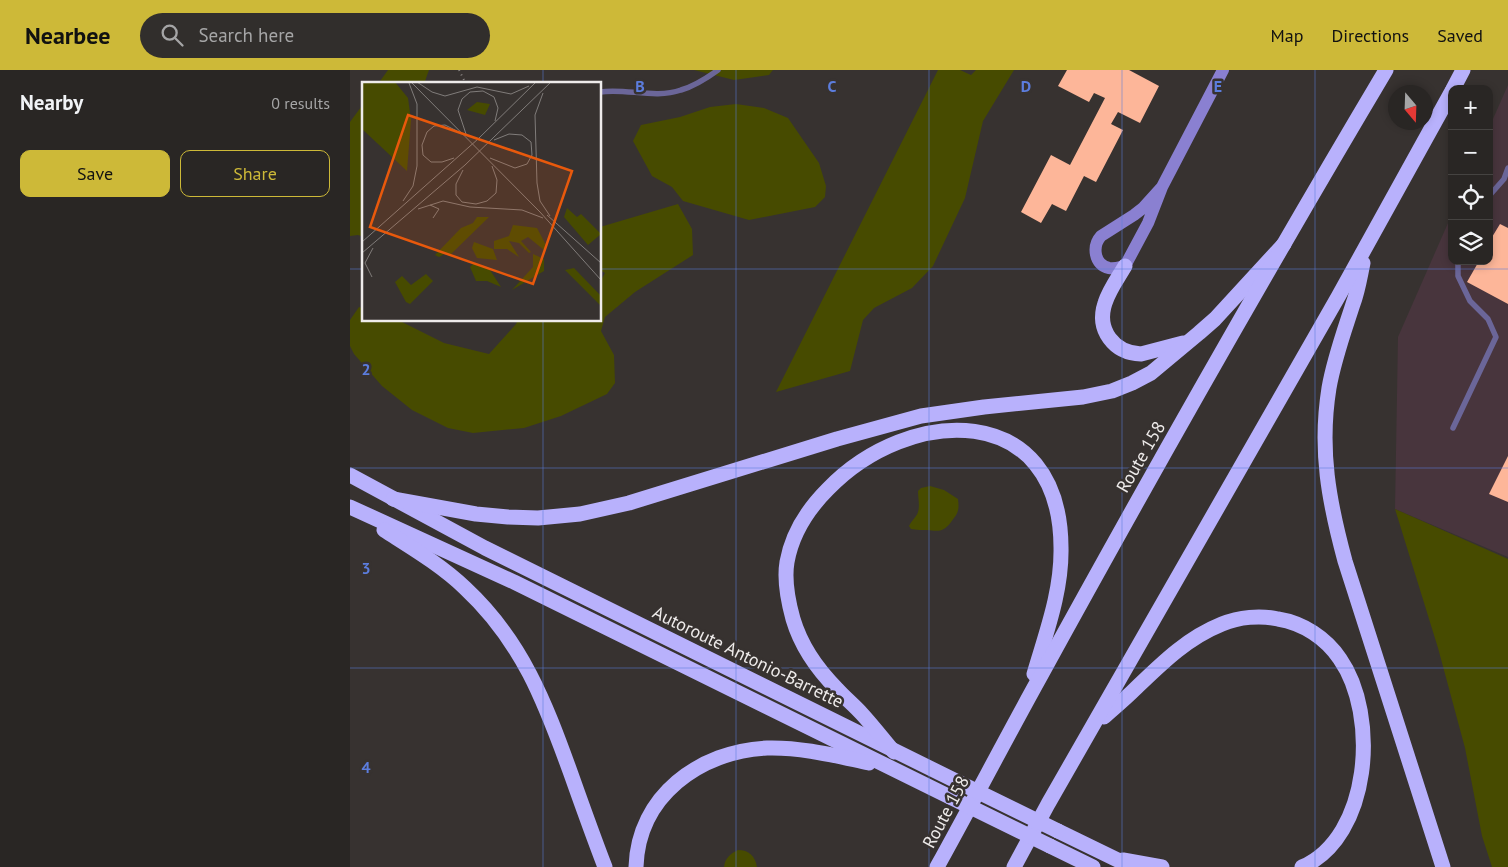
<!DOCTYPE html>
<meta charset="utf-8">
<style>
body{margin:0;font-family:"PT Sans",sans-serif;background:#312e2c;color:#f1f3f6}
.controls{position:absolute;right:15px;top:15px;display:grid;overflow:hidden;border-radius:10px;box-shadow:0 2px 8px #0003}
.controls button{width:45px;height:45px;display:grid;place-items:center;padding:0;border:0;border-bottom:1px solid #454341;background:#292624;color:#f1f3f6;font:25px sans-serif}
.compass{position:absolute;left:1038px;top:15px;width:45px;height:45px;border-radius:50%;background:#292624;box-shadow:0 2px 8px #0003;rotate:161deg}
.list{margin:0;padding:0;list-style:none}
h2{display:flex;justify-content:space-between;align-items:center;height:65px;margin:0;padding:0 20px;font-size:21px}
h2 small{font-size:16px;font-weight:400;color:#a5a5a6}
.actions{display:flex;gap:10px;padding:15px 20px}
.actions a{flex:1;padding:11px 0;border:1px solid #cdb938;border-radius:10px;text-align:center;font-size:18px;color:#cdb938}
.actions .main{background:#cdb938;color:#111}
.icon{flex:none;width:28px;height:28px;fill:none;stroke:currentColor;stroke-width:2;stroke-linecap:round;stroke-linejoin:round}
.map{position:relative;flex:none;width:1158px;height:797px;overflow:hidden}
header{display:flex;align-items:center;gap:30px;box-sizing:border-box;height:70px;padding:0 25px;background:#cdb938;color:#111}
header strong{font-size:24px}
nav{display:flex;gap:28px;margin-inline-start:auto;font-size:18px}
.search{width:350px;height:45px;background:#312e2c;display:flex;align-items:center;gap:12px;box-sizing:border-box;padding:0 18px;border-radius:28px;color:#a5a5a6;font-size:19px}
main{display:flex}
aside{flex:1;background:#292624}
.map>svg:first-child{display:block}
.industrial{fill:#48353d}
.green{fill:#474b00}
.building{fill:#fdb699}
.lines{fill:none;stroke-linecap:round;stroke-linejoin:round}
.path{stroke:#908c8b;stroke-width:2;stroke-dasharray:1 4;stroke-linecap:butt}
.lane{stroke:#6b6699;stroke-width:5.5}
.secondary{stroke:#8a80d1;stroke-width:12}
.highway{stroke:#b8b1fc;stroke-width:15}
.highway-bridge{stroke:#b8b1fc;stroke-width:15}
.grid{fill:none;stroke:#5c7ddd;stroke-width:1;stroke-opacity:0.55}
.labels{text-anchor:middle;stroke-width:5;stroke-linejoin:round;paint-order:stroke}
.street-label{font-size:18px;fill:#eeebea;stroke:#373230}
.inset-road{fill:none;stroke:#807c7a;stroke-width:1}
.view{fill:#e8590c;fill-opacity:0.15;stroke:#e8590c;stroke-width:2.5}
.inset-edge{fill:none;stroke:#eeebea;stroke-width:2.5}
.grid-label{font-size:16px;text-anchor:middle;font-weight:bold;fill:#5c7ddd;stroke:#373230;stroke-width:5;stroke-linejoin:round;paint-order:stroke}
</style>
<header>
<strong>Nearbee</strong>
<div class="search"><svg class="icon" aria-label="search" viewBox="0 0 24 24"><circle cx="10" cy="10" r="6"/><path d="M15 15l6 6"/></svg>Search here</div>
<nav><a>Map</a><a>Directions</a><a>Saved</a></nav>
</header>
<main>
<aside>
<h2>Nearby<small>0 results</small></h2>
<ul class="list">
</ul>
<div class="actions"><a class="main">Save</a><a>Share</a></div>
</aside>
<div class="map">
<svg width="1158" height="797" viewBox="0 0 1158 797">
<rect width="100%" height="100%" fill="#373230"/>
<!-- industrial -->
<path class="industrial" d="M1158,15V487L1045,439L1048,267L1102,144V191H1139V58Z"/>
<!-- green -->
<g class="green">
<path d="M38,0H79L74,14H28Z"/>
<path d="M344,0H423L419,5L384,10Z"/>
<path d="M588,0H610L621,5L626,0H664L633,51L615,128L583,196L562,218L524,238L513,250L500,301L426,322Z"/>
<path d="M14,33V167L8,165L0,166V52Z"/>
<path d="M386,34L414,38L438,48L469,93L476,116L475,127L465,137L399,150L333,131L322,117L302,106L283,71L291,55L330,47L360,37Z"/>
<path d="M328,134L342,159L343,185L285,222L255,247L251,261L264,285L265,313L257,324L211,346L174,358L123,363L98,358L62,340L32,316L4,284L0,276V250L9,237L14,239V250H48L94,273L139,284L166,254L168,250H250V212L255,203L250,200V157Z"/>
<path d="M580,416L594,420L608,429C609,437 609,442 604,448C595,461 592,462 577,460C572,460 566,460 561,459L559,456C561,452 563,450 566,446C571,439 568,429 568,421L571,418Z"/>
<path d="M1045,439L1158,489V797H1142L1132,766L1115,678L1088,578Z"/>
<path d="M388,780C399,780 405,786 407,797H374C375,788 380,784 388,780Z"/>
</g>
<!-- building -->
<g class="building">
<path d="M717,0H779L809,16L790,53L768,42L761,54L773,60L746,112L734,106L716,141L702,134L691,153L671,142L701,85L720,95L755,28L744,23L739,32L708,16Z"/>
<path d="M1150,154L1158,158V234L1117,212L1129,191H1139V172Z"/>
<path d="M1158,386V432L1139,424Z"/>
</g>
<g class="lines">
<!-- path -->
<path class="path" d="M109,0L116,14"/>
<!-- lane -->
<g class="lane">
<path d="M250,22C276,18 305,29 331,20C345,16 357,8 368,0"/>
<path d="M1139,126L1154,109L1158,98"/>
<path d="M1103,358L1146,267L1138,249L1120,231L1108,206V191"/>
</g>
<!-- secondary -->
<path class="secondary" d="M812,117L793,138L784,145L751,166C742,176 744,195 759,198C765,199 770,197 775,196L798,153L812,117L873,0"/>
<!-- highway -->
<g class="highway">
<path d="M1103,19L1113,0"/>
<path d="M1013,193C1010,207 1008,221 1003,234C994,262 984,289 979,318C969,380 979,432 995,491L1093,797"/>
<path d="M775,196C768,208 759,220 755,233C746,260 764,283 791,284L833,273"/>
<path d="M0,405L135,478L608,712"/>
<path d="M43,429L126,444L158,447L188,448L230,444L279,433L487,369L571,346L634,337L733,327L762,321L782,313L801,303L849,263L865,249L934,174"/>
<path d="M0,437L164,512L600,727"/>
<path d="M34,460C62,478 91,495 115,518C172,571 195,632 221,704C232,735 243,766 255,797"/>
<path d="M754,647C764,638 775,629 785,619C812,593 837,568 872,554C889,547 910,545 928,549C953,553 976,568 990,589C1029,645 1021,767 952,797"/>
<path d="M544,682C533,669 523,656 512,644C504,635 495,628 487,619C467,599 451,576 443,549C438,531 434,510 437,492C442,464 458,439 478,419C559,335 710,330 711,477C712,521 696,563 684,604"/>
<path d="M708,761L782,797"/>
<path d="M700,776L743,797"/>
<path d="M773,790L812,797"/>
<path d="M286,797C288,726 350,681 417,678C452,677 486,686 519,693"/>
<path d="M587,797C622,734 655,670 690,607C802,403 917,200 1036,0"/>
<path d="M664,797L698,734L988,227L1102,21"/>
</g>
<!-- highway-bridge -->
<g class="highway-bridge">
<path d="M608,712L708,761"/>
<path d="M600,727L700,776"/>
</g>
</g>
<!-- grid -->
<path class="grid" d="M193,0V14M386,0V797M579,0V797M772,0V797M965,0V797M0,199H14M250,199H1158M193,250V797M0,398H1158M0,598H1158"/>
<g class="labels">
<!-- street labels -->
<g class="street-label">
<text transform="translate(791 387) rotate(-60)" y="6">Route 158</text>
<text transform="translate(398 587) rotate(26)" y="6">Autoroute Antonio-Barrette</text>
<text transform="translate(596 742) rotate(-62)" y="6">Route 158</text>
</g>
</g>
<!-- overview -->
<g transform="translate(12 12)">
<rect width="239" height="239" fill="#373230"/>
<path d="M0,0H33L46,16L49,38L45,89L0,47ZM115,20L128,22L123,33L105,28ZM205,126L215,135L219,132L239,152L226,163L202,135ZM115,135H127L87,174L84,171L77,175L73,173L99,146L111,141ZM151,143L175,146L185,165L182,168L166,155L159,159L169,170L167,171L157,161L147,159L157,175L145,167H132V159L147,154ZM112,160L131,167L135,178L115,176L110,166ZM171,172L182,177V189L150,208L171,185ZM112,181L128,188L139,205L125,199H114L108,185ZM212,186L239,214V224L203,188ZM64,192L71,199L48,222L44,220L33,200L40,194L49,203Z" fill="#474b00"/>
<path class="inset-road" d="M49,0L178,130L239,198M55,0L70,10L83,14L115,5L149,12L167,4M181,11L173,33L175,101L178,119L188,134M104,52L96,28L100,17L108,10L121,9L132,15L136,26L133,39M92,76L80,80H69L61,73L60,63L65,50L72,44L83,43L95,49M128,76L153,86L165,82L170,73L169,60L160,53L147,52L132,58M101,88L94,102V113L100,120L114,122L125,119L134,111L135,98L130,84M41,119L51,104L55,84V22L47,1M68,123L77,127L71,136M56,127L81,119L108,125L160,128L181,136M185,133L239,181M0,160L116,57L174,0M0,171L103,83L189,0M10,195L3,181L11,166"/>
<path class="view" d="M46,33L210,89L171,202L8,145Z"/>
<rect width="239" height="239" class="inset-edge"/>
</g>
<g class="grid-label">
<text x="290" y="22">B</text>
<text x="482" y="22">C</text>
<text x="676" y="22">D</text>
<text x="868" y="22">E</text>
<text x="16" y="305">2</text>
<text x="16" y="504">3</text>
<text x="16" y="703">4</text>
</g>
</svg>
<div class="controls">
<button>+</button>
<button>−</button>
<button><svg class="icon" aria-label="locate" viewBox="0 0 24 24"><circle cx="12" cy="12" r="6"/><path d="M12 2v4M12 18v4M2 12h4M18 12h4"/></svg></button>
<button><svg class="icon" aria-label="layers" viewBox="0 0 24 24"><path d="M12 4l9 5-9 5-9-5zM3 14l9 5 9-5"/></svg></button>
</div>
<svg class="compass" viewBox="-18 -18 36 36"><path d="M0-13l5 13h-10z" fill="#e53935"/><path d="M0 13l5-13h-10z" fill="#a5a5a6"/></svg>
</div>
</main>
